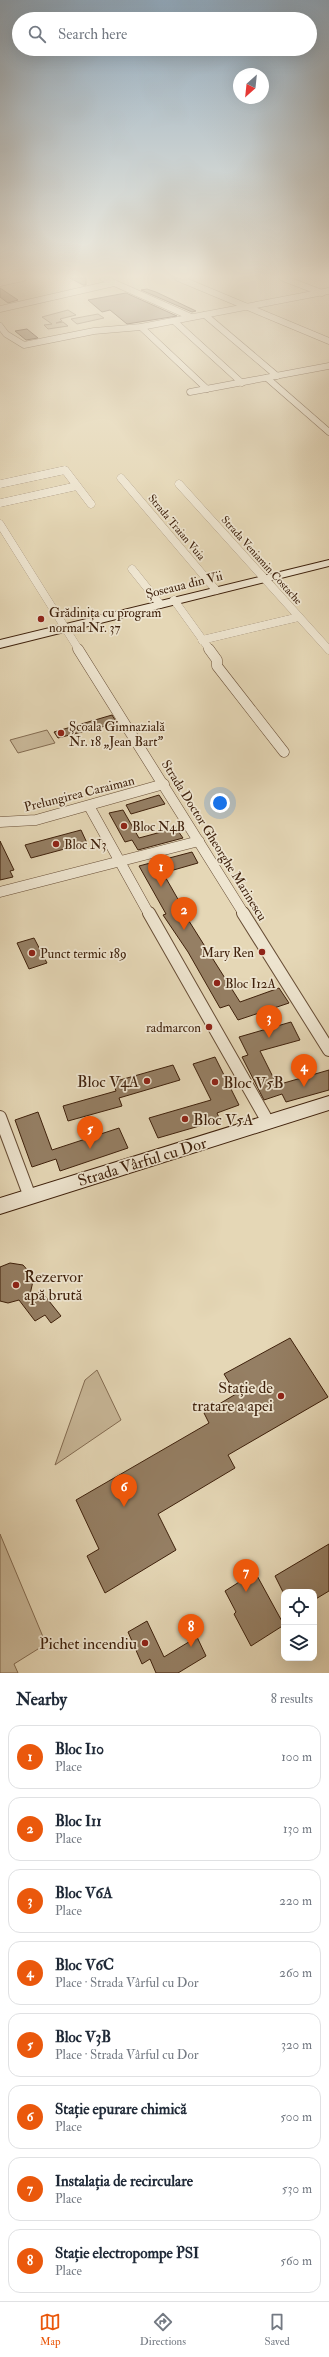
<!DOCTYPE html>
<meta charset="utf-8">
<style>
body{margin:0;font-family:"IM FELL Double Pica",serif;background:#f6f6f7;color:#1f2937}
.controls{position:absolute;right:12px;bottom:12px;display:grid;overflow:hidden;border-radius:8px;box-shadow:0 4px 16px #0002}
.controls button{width:36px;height:36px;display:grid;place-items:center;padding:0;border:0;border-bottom:1px solid #e0e1e3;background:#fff;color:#1f2937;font:20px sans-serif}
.compass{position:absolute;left:233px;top:68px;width:36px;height:36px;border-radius:50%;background:#fff;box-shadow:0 4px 16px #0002;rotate:207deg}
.you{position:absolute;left:220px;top:803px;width:14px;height:14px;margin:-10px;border:3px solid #fff;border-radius:50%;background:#1a73e8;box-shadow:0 0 0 6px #1a73e833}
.badge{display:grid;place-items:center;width:26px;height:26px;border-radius:50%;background:#ea580c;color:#fff;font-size:13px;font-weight:700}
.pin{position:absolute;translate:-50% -33px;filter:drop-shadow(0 1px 2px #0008)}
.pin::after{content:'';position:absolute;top:21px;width:14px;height:12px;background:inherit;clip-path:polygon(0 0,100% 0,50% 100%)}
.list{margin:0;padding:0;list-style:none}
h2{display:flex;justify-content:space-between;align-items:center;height:52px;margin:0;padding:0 16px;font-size:17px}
h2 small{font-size:13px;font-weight:400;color:#747a83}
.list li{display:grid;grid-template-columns:26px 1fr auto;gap:12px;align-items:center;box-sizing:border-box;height:64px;margin:0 8px 8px;padding:0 8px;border:1px solid #e0e1e3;border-radius:12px}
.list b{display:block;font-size:15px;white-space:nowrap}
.list p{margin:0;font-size:13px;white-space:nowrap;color:#747a83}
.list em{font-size:13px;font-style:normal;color:#747a83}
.icon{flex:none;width:22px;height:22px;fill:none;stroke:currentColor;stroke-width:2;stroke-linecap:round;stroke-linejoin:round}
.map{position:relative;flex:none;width:329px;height:1673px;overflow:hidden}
.search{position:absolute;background:#fff;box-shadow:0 4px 16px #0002;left:12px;right:12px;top:12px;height:44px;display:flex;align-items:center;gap:10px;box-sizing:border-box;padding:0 14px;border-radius:22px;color:#747a83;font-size:15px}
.sheet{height:628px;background:#fff}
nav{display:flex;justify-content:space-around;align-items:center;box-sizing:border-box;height:56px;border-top:1px solid #e0e1e3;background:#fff;font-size:11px;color:#747a83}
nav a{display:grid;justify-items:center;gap:2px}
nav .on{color:#ea580c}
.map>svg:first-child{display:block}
.green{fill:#c9b899;stroke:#846c52}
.building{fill:#957f64;stroke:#3e200b}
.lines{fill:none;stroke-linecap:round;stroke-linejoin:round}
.street-far3-casing{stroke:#684e36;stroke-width:7}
.street-far2-casing{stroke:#684e36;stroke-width:8}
.street-far1-casing{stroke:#684e36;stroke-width:11}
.street-casing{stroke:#684e36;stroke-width:14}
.secondary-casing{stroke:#3e200b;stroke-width:2}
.street-far3{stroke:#eee5d0;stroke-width:6}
.street-far2{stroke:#eee5d0;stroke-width:8}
.street-far1{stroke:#eee5d0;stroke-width:10}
.street{stroke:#eee5d0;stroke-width:12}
.secondary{fill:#eee5d0;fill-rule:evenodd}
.poi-dot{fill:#8f2418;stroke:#eee5d0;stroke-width:1.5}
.labels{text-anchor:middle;stroke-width:3.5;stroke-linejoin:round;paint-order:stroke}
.far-street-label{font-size:11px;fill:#3e200b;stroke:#eee5d0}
.street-label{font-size:13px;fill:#3e200b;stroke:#eee5d0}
.poi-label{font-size:13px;fill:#3e200b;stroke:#eee5d0;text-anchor:start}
.near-poi-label{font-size:16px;fill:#3e200b;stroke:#eee5d0;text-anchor:end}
.near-street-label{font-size:16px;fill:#3e200b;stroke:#eee5d0}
</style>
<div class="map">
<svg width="329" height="1673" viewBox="0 0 329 1673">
<rect width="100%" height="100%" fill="#e5d7b6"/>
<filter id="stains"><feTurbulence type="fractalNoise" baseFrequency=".005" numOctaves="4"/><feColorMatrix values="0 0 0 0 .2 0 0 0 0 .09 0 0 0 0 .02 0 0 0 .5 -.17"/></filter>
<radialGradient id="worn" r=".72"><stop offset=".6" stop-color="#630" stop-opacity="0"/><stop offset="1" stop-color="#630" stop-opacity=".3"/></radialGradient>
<!-- green -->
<g class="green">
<path d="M68,310L76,315L60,319L62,321L56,323L63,322L68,326L48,329L44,325L52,324L42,317Z"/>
<path d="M98,314L104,318L77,324L71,319Z"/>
<path d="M47,730L55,743L18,753L10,740Z"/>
<path d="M97,1370L121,1420L55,1465L85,1380Z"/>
<path d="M0,1534L46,1644L14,1664L18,1673H0Z"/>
</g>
<!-- building -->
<g class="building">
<path d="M70,278H86V285H83Z"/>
<path d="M0,288L18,300L8,303L0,297Z"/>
<path d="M147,289L156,292L196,311L192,312L141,290Z"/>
<path d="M126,293L177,316L127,324L110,310L102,312L88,300Z"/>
<path d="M27,329L38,338L26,340L15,331Z"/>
<path d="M112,715L117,723L58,738L54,732Z"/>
<path d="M159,795L165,804L131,814L126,805Z"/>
<path d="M123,810L139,838L176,828L183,838L138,850L132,840L125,842L109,813Z"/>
<path d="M81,830L87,843L31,858L25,845Z"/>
<path d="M0,841L14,870L10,871L13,877L0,880Z"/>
<path d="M192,852L198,863L163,873L179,901L177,902L240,1002L279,988L289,1003L238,1020L229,1005L220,1008L188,952L163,915L166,914L139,866Z"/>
<path d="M34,938L47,963L29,969L17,943Z"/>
<path d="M291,1022L300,1040L260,1051L277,1085L329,1070V1090L286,1102L282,1094L264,1100L242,1057L248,1055L239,1037Z"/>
<path d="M215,1057L239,1105L217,1113L220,1120L158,1138L149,1118L211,1100L193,1064Z"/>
<path d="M173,1065L180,1080L119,1098L122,1106L68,1121L63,1106L116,1091L113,1082Z"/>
<path d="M38,1112L52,1150L119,1128L128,1148L60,1171L56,1159L32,1167L15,1120Z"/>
<path d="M10,1263L23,1265L32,1275L33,1281L29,1299L41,1291L61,1316L51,1323L45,1315L35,1321L19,1300L8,1303L0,1301V1267Z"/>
<path d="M290,1338L328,1397L228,1455L235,1468L158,1514L176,1550L105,1593L87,1556L99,1549L76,1500L209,1423L204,1413L236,1394L224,1374Z"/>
<path d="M329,1544V1591L314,1600V1592H283L275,1576Z"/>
<path d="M255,1572L284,1625L251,1646L234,1614L236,1612L225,1591Z"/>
<path d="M147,1621L164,1657L197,1637L206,1656L178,1673H156L150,1659L142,1664L128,1632Z"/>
</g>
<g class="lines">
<defs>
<g id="street-far3">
<path d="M103,278L191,317"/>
<path d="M178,278L329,341"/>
<path d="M283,278L322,293"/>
<path d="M0,283L23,278"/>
<path d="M0,309L114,283"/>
<path d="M205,315L277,376"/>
<path d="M174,321L242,383"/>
<path d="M0,326L6,334L24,345L94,331L141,327L329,291"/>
<path d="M141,327L207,389"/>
<path d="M267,378L329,432"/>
<path d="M190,392L329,366"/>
</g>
<g id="street-far2">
<path d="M121,478L216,590"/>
<path d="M0,484L65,470L91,504"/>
<path d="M179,484L329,650"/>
<path d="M0,503L77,486"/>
<path d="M0,524L79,650"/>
<path d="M132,569L160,604"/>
<path d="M174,600L210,650"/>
<path d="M202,640L299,617"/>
</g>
<g id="street-far1">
<path d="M78,649L244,914"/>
<path d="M209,649L217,660V666L284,752"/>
<path d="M89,806L149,914"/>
<path d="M0,822L36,820L164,784"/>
<path d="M0,892L199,841"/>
</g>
<g id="street">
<path d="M149,913L268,1122"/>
<path d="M243,913L329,1050"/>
<path d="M0,1117L30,1197"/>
</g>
<g id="secondary">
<path d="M329,560V566L0,648V640Z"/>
<path d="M329,1096V1110L0,1214V1198Z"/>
</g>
</defs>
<!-- street-far3 casing -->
<use href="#street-far3" class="street-far3-casing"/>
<!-- street-far2 casing -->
<use href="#street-far2" class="street-far2-casing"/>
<!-- street-far1 casing -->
<use href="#street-far1" class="street-far1-casing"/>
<!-- street casing -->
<use href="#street" class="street-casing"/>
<!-- secondary casing -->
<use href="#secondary" class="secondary-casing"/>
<!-- street-far3 -->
<use href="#street-far3" class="street-far3"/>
<!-- street-far2 -->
<use href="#street-far2" class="street-far2"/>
<!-- street-far1 -->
<use href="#street-far1" class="street-far1"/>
<!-- street -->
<use href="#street" class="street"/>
<!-- secondary -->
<use href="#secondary" class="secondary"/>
</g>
<!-- sky -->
<linearGradient id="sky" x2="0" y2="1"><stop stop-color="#90a9bd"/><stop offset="0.54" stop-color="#f3edde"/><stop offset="1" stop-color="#f3edde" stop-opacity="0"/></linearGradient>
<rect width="329" height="512" fill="url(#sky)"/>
<!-- markers -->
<g class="poi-dot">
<circle cx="41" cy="619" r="4"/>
<circle cx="61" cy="733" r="4"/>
<circle cx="124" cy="826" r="4"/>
<circle cx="56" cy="844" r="4"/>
<circle cx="262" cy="952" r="4"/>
<circle cx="32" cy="953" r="4"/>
<circle cx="217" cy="983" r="4"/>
<circle cx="209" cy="1027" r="4"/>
<circle cx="147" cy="1081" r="4"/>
<circle cx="215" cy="1082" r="4"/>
<circle cx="185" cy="1119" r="4"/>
<circle cx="16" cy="1285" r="4"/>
<circle cx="281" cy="1396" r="4"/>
<circle cx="145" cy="1643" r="4"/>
</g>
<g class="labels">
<!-- far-street labels -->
<g class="far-street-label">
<text transform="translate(177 527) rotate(50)" y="4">Strada Traian Vuia</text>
<text transform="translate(262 560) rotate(48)" y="4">Strada Veniamin Costache</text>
</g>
<!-- street labels -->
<g class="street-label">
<text transform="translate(184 584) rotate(-14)" y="5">Șoseaua din Vii</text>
<text transform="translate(79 793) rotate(-14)" y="5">Prelungirea Caraiman</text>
<text transform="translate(215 840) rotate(58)" y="5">Strada Doctor Gheorghe Marinescu</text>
</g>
<!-- poi labels -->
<g class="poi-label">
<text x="49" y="617">Grădinița cu program<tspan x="49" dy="15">normal Nr. 37</tspan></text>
<text x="69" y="731">Școala Gimnazială<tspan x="69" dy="15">Nr. 18 „Jean Bart”</tspan></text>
<text x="132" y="831">Bloc N4B</text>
<text x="64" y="849">Bloc N3</text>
<text x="254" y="957" text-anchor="end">Mary Ren</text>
<text x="40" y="958">Punct termic 189</text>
<text x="225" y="988">Bloc I12A</text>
<text x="201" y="1032" text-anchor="end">radmarcon</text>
</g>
<!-- near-poi labels -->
<g class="near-poi-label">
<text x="139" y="1087">Bloc V4A</text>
<text x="223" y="1088" text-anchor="start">Bloc V5B</text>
<text x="193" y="1125" text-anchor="start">Bloc V5A</text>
<text x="24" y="1282" text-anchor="start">Rezervor<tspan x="24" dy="18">apă brută</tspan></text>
<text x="273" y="1393">Stație de<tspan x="273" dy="18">tratare a apei</tspan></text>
<text x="137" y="1649">Pichet incendiu</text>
</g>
<!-- near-street labels -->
<g class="near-street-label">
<text transform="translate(142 1161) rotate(-17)" y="6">Strada Vârful cu Dor</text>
</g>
</g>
<rect width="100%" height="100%" filter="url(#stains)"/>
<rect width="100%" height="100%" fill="url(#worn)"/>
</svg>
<div class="controls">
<button><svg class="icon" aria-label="locate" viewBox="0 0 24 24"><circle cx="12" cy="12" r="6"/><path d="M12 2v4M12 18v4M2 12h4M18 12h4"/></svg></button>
<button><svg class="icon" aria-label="layers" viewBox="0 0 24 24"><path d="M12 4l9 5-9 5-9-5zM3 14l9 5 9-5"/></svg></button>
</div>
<svg class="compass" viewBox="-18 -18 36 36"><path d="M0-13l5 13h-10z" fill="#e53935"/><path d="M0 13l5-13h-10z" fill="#747a83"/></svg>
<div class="you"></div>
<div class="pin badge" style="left:161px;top:887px">1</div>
<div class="pin badge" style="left:184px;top:930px">2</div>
<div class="pin badge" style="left:269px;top:1038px">3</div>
<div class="pin badge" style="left:304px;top:1087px">4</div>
<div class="pin badge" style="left:90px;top:1149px">5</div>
<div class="pin badge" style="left:124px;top:1507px">6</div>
<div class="pin badge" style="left:246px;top:1592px">7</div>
<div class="pin badge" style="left:191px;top:1647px">8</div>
<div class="search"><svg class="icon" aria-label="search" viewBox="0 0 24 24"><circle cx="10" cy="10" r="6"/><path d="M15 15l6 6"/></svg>Search here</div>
</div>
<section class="sheet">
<h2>Nearby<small>8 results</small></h2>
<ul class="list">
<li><span class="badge">1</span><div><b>Bloc I10</b><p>Place</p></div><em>100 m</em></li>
<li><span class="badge">2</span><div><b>Bloc I11</b><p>Place</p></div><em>130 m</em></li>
<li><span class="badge">3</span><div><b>Bloc V6A</b><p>Place</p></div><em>220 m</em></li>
<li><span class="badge">4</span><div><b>Bloc V6C</b><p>Place · Strada Vârful cu Dor</p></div><em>260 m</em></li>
<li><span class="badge">5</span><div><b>Bloc V3B</b><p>Place · Strada Vârful cu Dor</p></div><em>320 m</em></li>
<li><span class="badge">6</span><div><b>Stație epurare chimică</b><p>Place</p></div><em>500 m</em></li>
<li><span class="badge">7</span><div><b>Instalația de recirculare</b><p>Place</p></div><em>530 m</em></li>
<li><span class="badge">8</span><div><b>Stație electropompe PSI</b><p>Place</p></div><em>560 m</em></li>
</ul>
</section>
<nav>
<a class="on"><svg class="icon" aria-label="map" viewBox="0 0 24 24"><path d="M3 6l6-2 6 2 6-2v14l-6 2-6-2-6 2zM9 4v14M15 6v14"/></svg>Map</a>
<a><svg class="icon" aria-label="directions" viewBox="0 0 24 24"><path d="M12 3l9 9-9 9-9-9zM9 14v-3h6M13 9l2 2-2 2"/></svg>Directions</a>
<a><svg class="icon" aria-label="saved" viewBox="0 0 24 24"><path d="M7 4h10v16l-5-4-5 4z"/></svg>Saved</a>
</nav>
